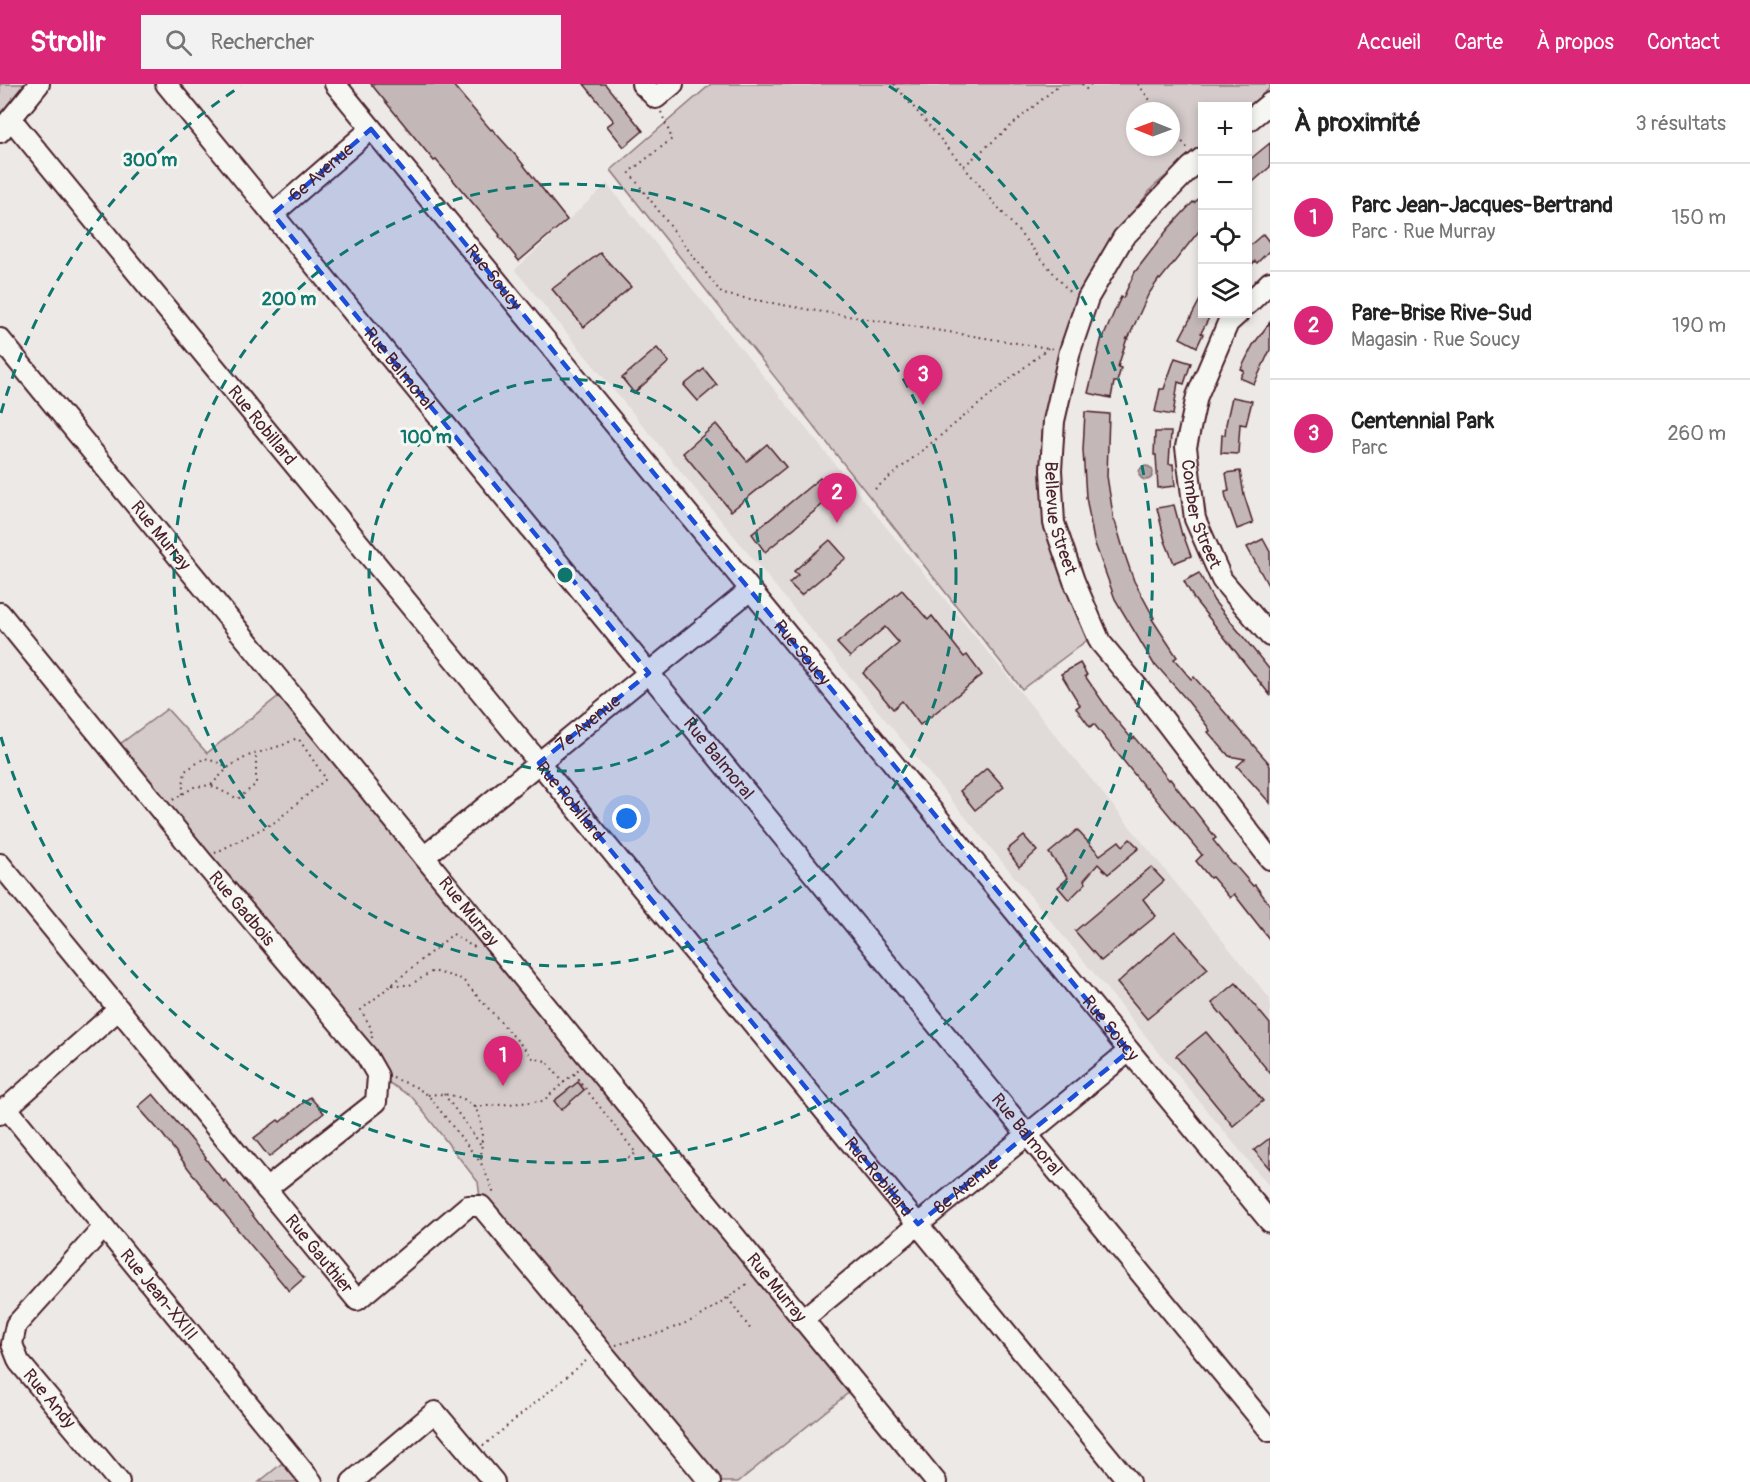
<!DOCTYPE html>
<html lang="fr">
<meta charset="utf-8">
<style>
body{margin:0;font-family:Pangolin,sans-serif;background:#f2f2f2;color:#222}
.controls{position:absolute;right:18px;top:18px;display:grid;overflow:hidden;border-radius:0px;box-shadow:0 3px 9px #0003}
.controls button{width:54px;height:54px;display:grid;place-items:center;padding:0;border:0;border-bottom:2px solid #e0e0e0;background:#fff;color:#222;font:30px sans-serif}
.compass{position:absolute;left:1126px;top:18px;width:54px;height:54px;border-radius:50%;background:#fff;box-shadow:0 3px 9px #0003;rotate:271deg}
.you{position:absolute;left:627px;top:735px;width:21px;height:21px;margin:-15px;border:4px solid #fff;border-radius:50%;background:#1a73e8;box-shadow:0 0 0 9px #1a73e833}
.badge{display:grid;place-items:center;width:39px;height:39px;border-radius:50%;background:#db2777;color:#fff;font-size:20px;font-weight:700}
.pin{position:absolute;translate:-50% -50px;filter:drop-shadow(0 2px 3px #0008)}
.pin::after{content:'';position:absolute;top:32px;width:21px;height:18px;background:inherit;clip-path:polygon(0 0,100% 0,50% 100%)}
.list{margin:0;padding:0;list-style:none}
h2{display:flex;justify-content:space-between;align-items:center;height:78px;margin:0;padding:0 24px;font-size:26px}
h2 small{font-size:20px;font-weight:400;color:#767676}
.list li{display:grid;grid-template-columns:39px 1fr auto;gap:18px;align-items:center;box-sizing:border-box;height:108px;padding:0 24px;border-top:2px solid #e0e0e0}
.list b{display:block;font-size:22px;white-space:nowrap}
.list p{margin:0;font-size:20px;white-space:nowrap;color:#767676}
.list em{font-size:20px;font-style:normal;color:#767676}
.icon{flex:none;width:33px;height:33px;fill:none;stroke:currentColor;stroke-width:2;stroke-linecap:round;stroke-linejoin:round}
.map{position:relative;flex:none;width:1270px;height:1398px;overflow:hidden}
header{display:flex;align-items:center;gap:36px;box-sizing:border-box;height:84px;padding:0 30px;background:#db2777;color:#fff}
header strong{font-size:28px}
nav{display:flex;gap:33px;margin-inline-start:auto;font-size:21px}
.search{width:420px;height:54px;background:#f2f2f2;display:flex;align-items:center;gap:15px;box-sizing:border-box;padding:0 21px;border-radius:0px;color:#767676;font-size:22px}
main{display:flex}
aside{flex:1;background:#fff}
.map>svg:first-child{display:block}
.built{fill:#e0dad8}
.green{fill:#d4cbca;stroke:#8f757a;stroke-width:1.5;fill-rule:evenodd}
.water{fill:#b1a2a3;stroke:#886e73;stroke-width:1.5}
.building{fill:#c4b7b7;stroke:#4a1f2b;stroke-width:1.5}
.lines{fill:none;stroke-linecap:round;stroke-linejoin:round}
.minor-casing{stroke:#4a1f2b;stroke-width:24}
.path{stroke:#4a1f2b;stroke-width:2;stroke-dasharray:1.5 4.5;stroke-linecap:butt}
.minor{stroke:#f6f6f2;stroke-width:20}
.marked{fill:#1d4ed8;fill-opacity:0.2;stroke:#1d4ed8;stroke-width:4.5;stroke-dasharray:12 8;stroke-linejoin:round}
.ring{fill:none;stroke:#0f766e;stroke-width:3;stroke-dasharray:10 8}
.labels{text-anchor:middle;stroke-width:6;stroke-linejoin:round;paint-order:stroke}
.street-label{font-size:18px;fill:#4a1f2b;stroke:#f6f6f2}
.centre{fill:#0f766e;stroke:#f6f6f2;stroke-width:3}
.ring-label{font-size:18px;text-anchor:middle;font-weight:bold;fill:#0f766e;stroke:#f6f6f2;stroke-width:6;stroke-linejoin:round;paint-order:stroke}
</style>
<header>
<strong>Strollr</strong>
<div class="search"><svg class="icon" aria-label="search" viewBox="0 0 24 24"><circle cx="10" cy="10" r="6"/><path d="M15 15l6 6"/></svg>Rechercher</div>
<nav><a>Accueil</a><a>Carte</a><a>À propos</a><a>Contact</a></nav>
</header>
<main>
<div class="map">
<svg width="1270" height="1398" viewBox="0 0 1270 1398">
<rect width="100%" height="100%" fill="#ece9e6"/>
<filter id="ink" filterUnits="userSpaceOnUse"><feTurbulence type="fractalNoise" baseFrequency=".0167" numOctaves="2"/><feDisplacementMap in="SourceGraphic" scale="12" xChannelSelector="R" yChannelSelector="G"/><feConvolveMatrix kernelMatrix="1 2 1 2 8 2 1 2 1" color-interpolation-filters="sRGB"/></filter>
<g filter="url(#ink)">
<!-- built -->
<path class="built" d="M607,100L1270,915V1103L515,186Z"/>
<!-- green -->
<g class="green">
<path d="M0,0H24L0,30Z"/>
<path d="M711,0H1270V4L1248,23L1202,22V61L1153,103L1102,168L1072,231L1053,296L1045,347L1046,402L1090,554L1022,605L611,86ZM1135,27H1171V63H1135Z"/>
<path d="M285,607L857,1302L738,1398H710L481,1122L478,1098L412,1013L378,992L112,666L167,625L207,669Z"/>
<path d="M291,1372L312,1398H259Z"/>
</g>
<!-- water -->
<circle class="water" cx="1146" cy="389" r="7"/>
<!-- building -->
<g class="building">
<path d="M371,0H452L491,46L492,45L518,74L567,136L519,177L499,152L500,151L436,76L434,77Z"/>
<path d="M584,0H605L643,47L624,63L607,42L614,37Z"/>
<path d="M1270,59V83L1248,102V77Z"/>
<path d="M1203,111V142L1160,196L1159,195L1148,211L1128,255L1127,254L1118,283L1121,284L1117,298H1114L1111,314L1088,309L1102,253L1103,254L1115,226L1121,213L1123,214L1135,188L1168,145L1193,118L1194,119Z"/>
<path d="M1263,150L1270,159V166L1257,179L1255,177L1248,185V163Z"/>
<path d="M600,169L631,203L584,243L552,205Z"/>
<path d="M1203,210V230H1211L1201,249L1203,250L1197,263L1180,254Z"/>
<path d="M1270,238V266L1254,300L1240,294L1244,287L1241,285L1253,261Z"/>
<path d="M657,264L669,278L634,309L622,294Z"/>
<path d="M1175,274L1191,279L1184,300L1178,298L1173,331L1155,328L1160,305H1164Z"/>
<path d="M704,285L717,301L698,317L684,301Z"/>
<path d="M1232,313L1252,317L1246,341L1240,340L1238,370L1221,369L1222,351H1225L1226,340Z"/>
<path d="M1085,328L1109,330L1107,392L1114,437H1115L1125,471L1134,497L1154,534L1152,535L1177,573L1174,575L1191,595L1194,593L1268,678H1267L1270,682V719L1237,682L1245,675L1229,672L1208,648L1210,647L1208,643L1186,615L1156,581L1155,582L1115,515L1094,457L1086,413L1083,366Z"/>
<path d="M716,340L747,377L767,360L786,383L731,427L683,369Z"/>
<path d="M1155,348H1171L1169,380H1173L1175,402L1158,404L1156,371H1154Z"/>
<path d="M1240,387L1244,411L1253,439L1237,445L1226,414L1225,408L1229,407L1226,389Z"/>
<path d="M820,394L834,411L765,468L752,450Z"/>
<path d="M1174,421L1182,451L1183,450L1191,472L1174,479L1165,457L1157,424Z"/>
<path d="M1263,455L1270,468V505L1247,463Z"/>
<path d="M830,456L846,474L801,511L789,499L798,491L794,487Z"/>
<path d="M1199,489L1214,517L1270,586V611L1194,515L1184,497Z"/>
<path d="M902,506L928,536L932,532L964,573L967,571L982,591L920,641L902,617L893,625L863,589L899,559L885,543L850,573L837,559Z"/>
<path d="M1080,579L1087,591L1085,592L1112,631L1132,655L1134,653L1169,696L1170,695L1216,754L1213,756L1233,781L1234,780L1253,802L1255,801L1270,821V856L1234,810L1230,814L1212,793L1210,794L1196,777L1202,771L1147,704L1146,705L1094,640L1090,643L1076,624L1080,621L1061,590Z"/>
<path d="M987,684L1004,703L975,726L960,707Z"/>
<path d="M1077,746L1100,771L1119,757L1123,762L1130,755L1139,764L1108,790L1098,780L1084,796L1086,799L1069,816L1058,803L1068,794L1049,769Z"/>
<path d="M1024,752L1037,767L1019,783L1007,766Z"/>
<path d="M1151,783L1164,797L1143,815L1156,832L1101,877L1075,847Z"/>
<path d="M1175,847L1208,885L1147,935L1117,899Z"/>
<path d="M1236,899L1270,940V989L1212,919Z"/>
<path d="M1206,948L1263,1017L1233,1042L1176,972Z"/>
<path d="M578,998L584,1006L561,1026L554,1017Z"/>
<path d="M153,1010L206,1073L205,1074L224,1098L225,1096L234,1107L276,1162H275L304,1194L289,1207L204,1105L163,1051L138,1023Z"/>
<path d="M310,1013L324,1029L269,1073L254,1054L278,1036L280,1038Z"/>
<path d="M1270,1054V1085L1254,1066Z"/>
</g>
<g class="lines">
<defs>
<g id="minor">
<path id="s1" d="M166,0L1270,1347"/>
<path id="s2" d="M335,0L1270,1138"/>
<path d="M642,0L656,14L673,0"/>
<path id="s3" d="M11,35L1129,1398"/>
<path d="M1248,37L1270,19"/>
<path d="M0,48L39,0"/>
<path id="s4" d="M1202,74L1191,83L1123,154L1088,214L1070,267L1054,337L1051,386L1054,439L1074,497L1100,558L1151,619L1270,775"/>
<path id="s5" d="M273,130L371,45"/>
<path d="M1248,220L1270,198"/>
<path id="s6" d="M1238,230L1228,239L1197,312L1186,363L1195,435L1222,496L1270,552"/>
<path id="s7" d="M0,255L936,1398"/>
<path id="s8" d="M0,529L201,776L366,971L378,992L376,1018L266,1105"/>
<path id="s9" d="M424,773L750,506"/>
<path id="s10" d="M0,780L357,1216L468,1122H481L710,1398"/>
<path id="s11" d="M6,1023L312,1398"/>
<path d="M0,1030L119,925"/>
<path id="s12" d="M104,1143L16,1241L12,1260L19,1278L119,1398"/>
<path id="s13" d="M802,1236L1129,967"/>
<path d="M352,1398L435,1328L494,1398"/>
</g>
</defs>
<!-- minor casing -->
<use href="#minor" class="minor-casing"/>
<!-- path -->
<g class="path">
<path d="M894,0L1072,211"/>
<path d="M1082,0L1086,5L1091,0"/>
<path d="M1138,0L1158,27"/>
<path d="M661,28L672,55L629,88L722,210L811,226L1054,265"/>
<path d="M1171,44L1188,65"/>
<path d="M964,82L1060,0"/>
<path d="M875,405L1048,264"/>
<path d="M212,702L238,715L256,700V669"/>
<path d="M182,710L185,687L205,674L229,683"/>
<path d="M173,716L194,703L211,701L229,683L248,672L283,661L297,654"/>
<path d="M215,769L275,738L326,695L298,654"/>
<path d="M392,901H410L433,887L462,895L533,974L546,977L564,999"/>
<path d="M372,954L371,944L361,926L453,850L473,863L477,860"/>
<path d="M574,990L636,1069L625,1076"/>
<path d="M393,994L414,1002L428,1011L481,1079L493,1106V1110"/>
<path d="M444,1010L481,1061"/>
<path d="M428,1011C450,1008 478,1013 481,1040C483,1052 481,1066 481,1079"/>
<path d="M475,1023L543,1017L579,985"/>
<path d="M728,1214L751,1246"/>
<path d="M616,1261L663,1248L698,1234L750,1198"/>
<path d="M483,1362L587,1276"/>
</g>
<!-- minor -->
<use href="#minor" class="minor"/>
</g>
</g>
<!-- marked area -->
<path class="marked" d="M371,45L1129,967L918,1140L539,679L649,589L273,130Z"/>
<!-- distance rings -->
<g class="ring">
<circle cx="565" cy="491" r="196"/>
<circle cx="565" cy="491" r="391"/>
<path d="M1 329A587 587 0 0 1 241 2M889 2A587 587 0 1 1 1 653"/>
</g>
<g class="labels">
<!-- street labels -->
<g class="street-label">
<text dy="6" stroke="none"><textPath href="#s5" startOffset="64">6e Avenue</textPath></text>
<text dy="6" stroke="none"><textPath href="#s2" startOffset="250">Rue Soucy</textPath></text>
<text dy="6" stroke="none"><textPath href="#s1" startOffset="368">Rue Balmoral</textPath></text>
<text dy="6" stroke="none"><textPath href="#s3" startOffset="396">Rue Robillard</textPath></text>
<text dy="6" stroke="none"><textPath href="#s6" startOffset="214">Comber Street</textPath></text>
<text dy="6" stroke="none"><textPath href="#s4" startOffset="408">Bellevue Street</textPath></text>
<text dy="6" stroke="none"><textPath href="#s7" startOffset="254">Rue Murray</textPath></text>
<text dy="6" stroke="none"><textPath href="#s2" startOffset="736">Rue Soucy</textPath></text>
<text dy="6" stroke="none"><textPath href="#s9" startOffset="212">7e Avenue</textPath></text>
<text dy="6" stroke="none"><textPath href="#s1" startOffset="872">Rue Balmoral</textPath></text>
<text dy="6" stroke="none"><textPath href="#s3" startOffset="882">Rue Robillard</textPath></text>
<text dy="6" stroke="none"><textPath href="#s8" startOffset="382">Rue Gadbois</textPath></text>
<text dy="6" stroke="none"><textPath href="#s7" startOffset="740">Rue Murray</textPath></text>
<text dy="6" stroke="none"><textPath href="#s2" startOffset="1222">Rue Soucy</textPath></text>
<text dy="6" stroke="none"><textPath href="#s1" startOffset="1358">Rue Balmoral</textPath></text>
<text dy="6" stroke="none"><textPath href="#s3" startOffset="1368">Rue Robillard</textPath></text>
<text dy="6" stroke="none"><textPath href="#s13" startOffset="212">8e Avenue</textPath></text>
<text dy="6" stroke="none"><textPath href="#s10" startOffset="504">Rue Gauthier</textPath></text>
<text dy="6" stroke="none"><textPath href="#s7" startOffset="1226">Rue Murray</textPath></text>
<text dy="6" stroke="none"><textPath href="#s11" startOffset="242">Rue Jean-XXIII</textPath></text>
<text dy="6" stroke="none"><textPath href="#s12" startOffset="218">Rue Andy</textPath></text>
</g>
</g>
<circle cx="565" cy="491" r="9" class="centre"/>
<g class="ring-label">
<text x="150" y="82">300 m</text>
<text x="289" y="221">200 m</text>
<text x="426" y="359">100 m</text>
</g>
</svg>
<div class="controls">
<button>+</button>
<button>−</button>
<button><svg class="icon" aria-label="locate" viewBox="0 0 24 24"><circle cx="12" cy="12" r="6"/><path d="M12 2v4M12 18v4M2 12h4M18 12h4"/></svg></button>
<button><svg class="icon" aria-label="layers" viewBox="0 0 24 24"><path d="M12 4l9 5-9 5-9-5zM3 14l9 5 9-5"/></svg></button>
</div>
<svg class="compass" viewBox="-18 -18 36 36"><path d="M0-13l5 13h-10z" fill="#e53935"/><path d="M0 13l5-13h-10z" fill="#767676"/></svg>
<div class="you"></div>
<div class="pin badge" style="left:503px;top:1002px">1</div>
<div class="pin badge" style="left:837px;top:439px">2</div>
<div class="pin badge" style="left:923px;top:321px">3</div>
</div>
<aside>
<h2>À proximité<small>3 résultats</small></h2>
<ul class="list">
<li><span class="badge">1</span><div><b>Parc Jean-Jacques-Bertrand</b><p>Parc · Rue Murray</p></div><em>150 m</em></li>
<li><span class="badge">2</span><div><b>Pare-Brise Rive-Sud</b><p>Magasin · Rue Soucy</p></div><em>190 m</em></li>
<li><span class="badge">3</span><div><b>Centennial Park</b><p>Parc</p></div><em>260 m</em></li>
</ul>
</aside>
</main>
